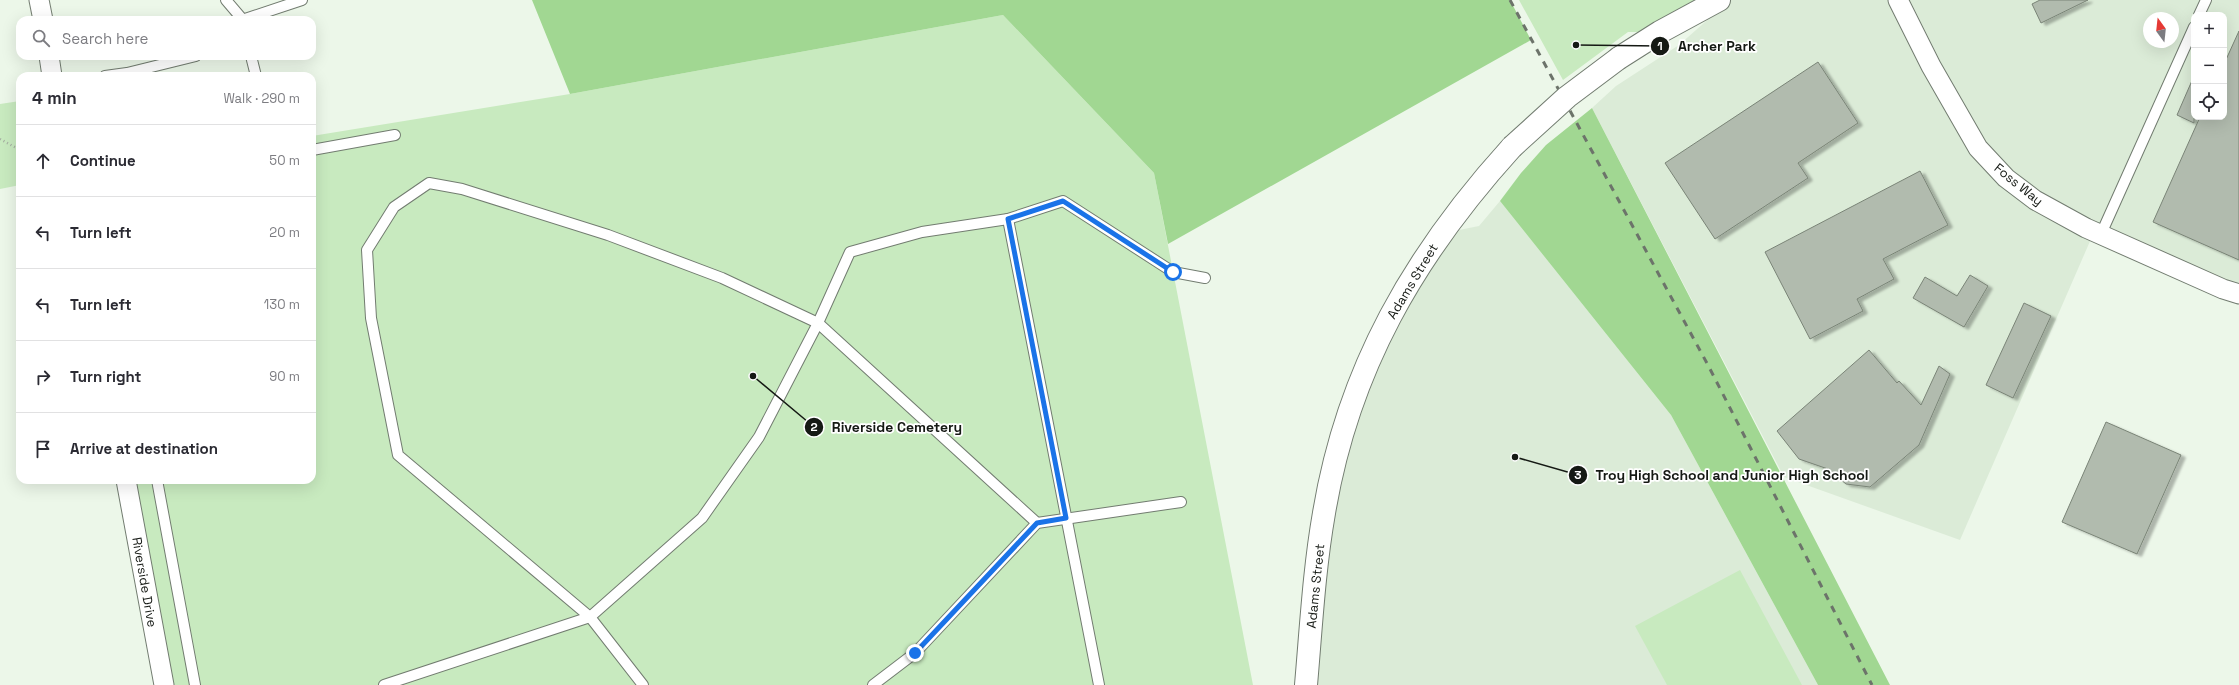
<!DOCTYPE html>
<meta charset="utf-8">
<style>
body{margin:0;font-family:"Space Grotesk",sans-serif;background:#f2f2f3;color:#2b2b33}
.controls{position:absolute;right:12px;top:12px;display:grid;overflow:hidden;border-radius:8px;box-shadow:0 4px 16px #0002}
.controls button{width:36px;height:36px;display:grid;place-items:center;padding:0;border:0;border-bottom:1px solid #e1e1e2;background:#fff;color:#2b2b33;font:20px sans-serif}
.compass{position:absolute;left:2143px;top:12px;width:36px;height:36px;border-radius:50%;background:#fff;box-shadow:0 4px 16px #0002;rotate:345deg}
.stop{position:absolute;width:12px;height:12px;margin:-9px;border:3px solid #1a73e8;border-radius:50%;background:#fff}
.stop.end{background:#1a73e8;border-color:#fff;box-shadow:0 1px 4px #0008}
.list{margin:0;padding:0;list-style:none}
h2{display:flex;justify-content:space-between;align-items:center;height:52px;margin:0;padding:0 16px;font-size:17px}
h2 small{font-size:13px;font-weight:400;color:#7c7c81}
.list li{display:grid;grid-template-columns:26px 1fr auto;gap:12px;align-items:center;box-sizing:border-box;height:72px;padding:0 16px;border-top:1px solid #e1e1e2}
.list b{display:block;font-size:15px;white-space:nowrap}
.list em{font-size:13px;font-style:normal;color:#7c7c81}
.icon{flex:none;width:22px;height:22px;fill:none;stroke:currentColor;stroke-width:2;stroke-linecap:round;stroke-linejoin:round}
.map{position:relative;flex:none;width:2239px;height:685px;overflow:hidden}
.search{position:absolute;background:#fff;box-shadow:0 4px 16px #0002;left:16px;top:16px;width:300px;height:44px;display:flex;align-items:center;gap:10px;box-sizing:border-box;padding:0 14px;border-radius:12px;color:#7c7c81;font-size:15px}
.panel{position:absolute;background:#fff;box-shadow:0 4px 16px #0002;left:16px;top:72px;width:300px;height:412px;border-radius:12px}
.map>svg:first-child{display:block}
.built{fill:#dbebd7;fill-rule:evenodd}
.green{fill:#c8eabf}
.forest{fill:#a1d792}
.building{fill:#b1bbae;stroke:#7a8477;filter:url(#shadow)}
.lines{fill:none;stroke-linecap:round;stroke-linejoin:round}
.lane-casing{stroke:#727c70;stroke-width:12}
.street-casing{stroke:#727c70;stroke-width:21}
.secondary-casing{stroke:#727c70;stroke-width:24}
.path{stroke:#a3aba0;stroke-width:2.5;stroke-dasharray:1 3;stroke-linecap:butt}
.lane{stroke:#fff;stroke-width:10}
.street{stroke:#fff;stroke-width:19}
.secondary{stroke:#fff;stroke-width:22}
.rail{stroke:#6c736a;stroke-width:3;stroke-dasharray:7 7;stroke-linecap:butt}
.secondary-bridge-casing{stroke:#727c70;stroke-width:24;stroke-linecap:butt}
.secondary-bridge{stroke:#fff;stroke-width:22}
.route{stroke:#1a73e8;stroke-width:5}
.labels{text-anchor:middle;stroke-width:3.5;stroke-linejoin:round;paint-order:stroke}
.street-label{font-size:13px;fill:#151914;stroke:#fff}
.leader{fill:none;stroke:#151914;stroke-width:1.5}
.callout-dot{fill:#151914;stroke:#fff;stroke-width:1.5}
.mark-label{font-size:12px;text-anchor:middle;font-weight:bold;fill:#fff}
.callout-label{font-size:14px;text-anchor:middle;font-weight:bold;fill:#151914;stroke:#fff;stroke-width:3.5;stroke-linejoin:round;paint-order:stroke}
</style>
<div class="map">
<svg width="2239" height="685" viewBox="0 0 2239 685">
<defs>
<filter id="shadow"><feDropShadow dx="4.5" dy="2.5" stdDeviation="1" flood-color="#0004"/></filter>
</defs>
<rect width="100%" height="100%" fill="#ecf7e9"/>
<!-- built -->
<g class="built">
<path d="M1730,0H2239V294L2094,232L1960,540L1784,477L1592,108L1616,86L1679,45ZM2194,15H2224V117H2194ZM2149,18H2173V42H2149Z"/>
<path d="M1500,201L1671,415L1818,685H1306L1341,439L1439,234L1479,226Z"/>
</g>
<!-- green -->
<g class="green">
<path d="M1519,0H1719L1660,32H1628L1563,80Z"/>
<path d="M1003,15L1154,173L1253,685H164L126,480H312V136L570,94Z"/>
<path d="M20,101V185L0,189V104Z"/>
<path d="M1740,570L1802,685H1667L1635,626Z"/>
</g>
<!-- forest -->
<g class="forest">
<path d="M532,0H1510L1531,40L1168,244L1154,173L1003,15L570,94Z"/>
<path d="M1592,108L1890,685H1818L1671,415L1500,201L1521,173L1546,145Z"/>
</g>
<!-- building -->
<g class="building">
<path d="M2040,0H2088L2041,23L2032,4Z"/>
<path d="M2239,31V260L2153,222L2200,117H2224V64Z"/>
<path d="M1818,62L1858,123L1798,163L1808,178L1715,239L1665,163Z"/>
<path d="M2194,76V123L2177,115Z"/>
<path d="M1920,171L1948,225L1883,259L1894,279L1857,299L1863,311L1810,339L1765,252Z"/>
<path d="M1970,275L1988,286L1964,327L1913,298L1925,277L1957,296Z"/>
<path d="M2024,303L2051,316L2013,398L1986,385Z"/>
<path d="M1869,350L1897,383L1899,381L1921,405L1939,366L1950,374L1919,445L1870,487L1846,484L1828,469L1799,459L1777,431Z"/>
<path d="M2106,422L2181,455L2137,554L2062,522Z"/>
</g>
<g class="lines">
<defs>
<g id="lane">
<path d="M226,0L243,20"/>
<path d="M2199,15L2206,0"/>
<path d="M242,20L302,0"/>
<path d="M251,56L256,76"/>
<path d="M105,76L127,73L196,56"/>
<path d="M312,150L395,135"/>
<path d="M1008,219L1099,685"/>
<path d="M2101,234L2194,27"/>
<path d="M157,480L195,685"/>
<path d="M384,685L590,617L702,518L759,437L818,323L850,252L922,232L1008,219L1063,201L1173,272L1205,278"/>
<path d="M643,685L590,617L398,455L371,318L367,250L394,207L429,183L462,189L608,235L722,278L818,323L1037,523"/>
<path d="M873,685L915,653L1037,523L1181,502"/>
</g>
<g id="street">
<path d="M39,0L43,20"/>
<path d="M1898,0L1931,66L1978,148L2006,178L2035,200L2086,228L2223,289L2239,294"/>
<path d="M49,56L52,76"/>
<path d="M126,480L164,685"/>
</g>
<g id="secondary">
<path d="M1619,58L1660,32L1719,0"/>
<path d="M1306,685C1311,628 1314,570 1324,513C1348,369 1414,255 1512,147"/>
</g>
</defs>
<!-- lane casing -->
<use href="#lane" class="lane-casing"/>
<!-- street casing -->
<use href="#street" class="street-casing"/>
<!-- secondary casing -->
<use href="#secondary" class="secondary-casing"/>
<!-- path -->
<path class="path" d="M0,139L20,150"/>
<!-- lane -->
<use href="#lane" class="lane"/>
<!-- street -->
<use href="#street" class="street"/>
<!-- secondary -->
<use href="#secondary" class="secondary"/>
<!-- rail -->
<path class="rail" d="M1510,0L1709,367L1872,685"/>
<defs>
<path id="secondary-bridge" d="M1512,147L1567,97L1619,58"/>
</defs>
<!-- secondary-bridge casing -->
<use href="#secondary-bridge" class="secondary-bridge-casing"/>
<!-- secondary-bridge -->
<use href="#secondary-bridge" class="secondary-bridge"/>
</g>
<g class="lines">
<!-- route -->
<path class="route" d="M915,653L1037,523L1066,518L1008,219L1063,201L1173,272"/>
</g>
<g class="labels">
<!-- street labels -->
<g class="street-label">
<text transform="translate(2019 184) rotate(39)" y="5">Foss Way</text>
<text transform="translate(1412 281) rotate(-59)" y="5">Adams Street</text>
<text transform="translate(145 582) rotate(80)" y="5">Riverside Drive</text>
<text transform="translate(1315 586) rotate(-84)" y="5">Adams Street</text>
</g>
</g>
<!-- callouts -->
<path class="leader" d="M1576 45L1660 46M753 376L814 427M1515 457L1578 475"/>
<g class="callout-dot">
<circle cx="1576" cy="45" r="4"/>
<circle cx="753" cy="376" r="4"/>
<circle cx="1515" cy="457" r="4"/>
<circle cx="1660" cy="46" r="10"/>
<circle cx="814" cy="427" r="10"/>
<circle cx="1578" cy="475" r="10"/>
</g>
<g class="mark-label">
<text x="1660" y="50">1</text>
<text x="814" y="431">2</text>
<text x="1578" y="479">3</text>
</g>
<g class="callout-label">
<text x="1717" y="51">Archer Park</text>
<text x="897" y="432">Riverside Cemetery</text>
<text x="1732" y="480">Troy High School and Junior High School</text>
</g>
</svg>
<div class="controls">
<button>+</button>
<button>−</button>
<button><svg class="icon" aria-label="locate" viewBox="0 0 24 24"><circle cx="12" cy="12" r="6"/><path d="M12 2v4M12 18v4M2 12h4M18 12h4"/></svg></button>
</div>
<svg class="compass" viewBox="-18 -18 36 36"><path d="M0-13l5 13h-10z" fill="#e53935"/><path d="M0 13l5-13h-10z" fill="#7c7c81"/></svg>
<div class="stop" style="left:1173px;top:272px"></div>
<div class="stop end" style="left:915px;top:653px"></div>
<div class="search"><svg class="icon" aria-label="search" viewBox="0 0 24 24"><circle cx="10" cy="10" r="6"/><path d="M15 15l6 6"/></svg>Search here</div>
<section class="panel">
<h2>4 min<small>Walk · 290 m</small></h2>
<ul class="list">
<li><svg class="icon" aria-label="ahead" viewBox="0 0 24 24"><path d="M12 20V5M6 11l6-6 6 6"/></svg><div><b>Continue</b></div><em>50 m</em></li>
<li><svg class="icon" aria-label="left" viewBox="0 0 24 24"><path d="M17 20v-9H6M10 6l-5 5 5 5"/></svg><div><b>Turn left</b></div><em>20 m</em></li>
<li><svg class="icon" aria-label="left" viewBox="0 0 24 24"><path d="M17 20v-9H6M10 6l-5 5 5 5"/></svg><div><b>Turn left</b></div><em>130 m</em></li>
<li><svg class="icon" aria-label="right" viewBox="0 0 24 24"><path d="M7 20v-9h11M14 6l5 5-5 5"/></svg><div><b>Turn right</b></div><em>90 m</em></li>
<li><svg class="icon" aria-label="arrive" viewBox="0 0 24 24"><path d="M6 21V4h12l-3 4 3 4H6"/></svg><div><b>Arrive at destination</b></div></li>
</ul>
</section>
</div>
